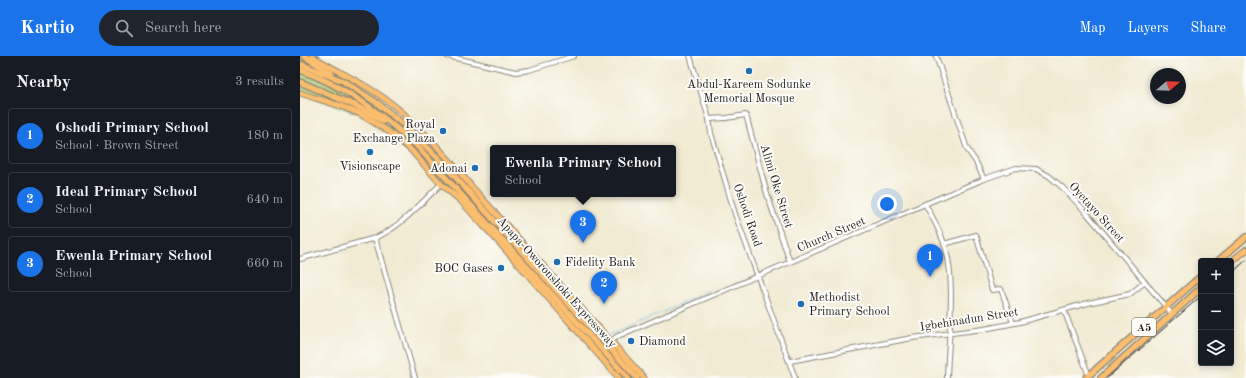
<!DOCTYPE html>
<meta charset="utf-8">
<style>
body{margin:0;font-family:"Old Standard TT",serif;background:#20242c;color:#f1f3f6}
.controls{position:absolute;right:12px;bottom:12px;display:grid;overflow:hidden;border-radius:4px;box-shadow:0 2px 6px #0003}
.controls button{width:36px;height:36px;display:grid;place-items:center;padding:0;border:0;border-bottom:1px solid #363941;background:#171b24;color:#f1f3f6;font:20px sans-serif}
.compass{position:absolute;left:850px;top:12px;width:36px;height:36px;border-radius:50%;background:#171b24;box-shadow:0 2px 6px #0003;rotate:71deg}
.you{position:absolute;left:587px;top:148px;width:14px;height:14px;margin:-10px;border:3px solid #fff;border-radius:50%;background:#1a73e8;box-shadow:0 0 0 6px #1a73e833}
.badge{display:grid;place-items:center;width:26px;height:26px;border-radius:50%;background:#1a73e8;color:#fff;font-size:13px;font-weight:700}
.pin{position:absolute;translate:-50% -33px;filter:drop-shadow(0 1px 2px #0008)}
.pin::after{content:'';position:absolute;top:21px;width:14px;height:12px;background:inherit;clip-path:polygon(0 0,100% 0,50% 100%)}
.popup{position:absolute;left:190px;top:89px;width:186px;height:52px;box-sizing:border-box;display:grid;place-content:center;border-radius:4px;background:#171b24;filter:drop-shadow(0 1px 3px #0005);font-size:13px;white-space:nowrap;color:#9ea1a6}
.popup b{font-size:15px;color:#f1f3f6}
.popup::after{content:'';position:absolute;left:50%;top:100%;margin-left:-8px;border:8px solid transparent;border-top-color:#171b24}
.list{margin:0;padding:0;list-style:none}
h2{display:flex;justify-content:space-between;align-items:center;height:52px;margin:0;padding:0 16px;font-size:17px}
h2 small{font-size:13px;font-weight:400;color:#9ea1a6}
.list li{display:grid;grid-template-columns:26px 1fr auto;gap:12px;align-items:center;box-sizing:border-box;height:56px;margin:0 8px 8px;padding:0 8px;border:1px solid #363941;border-radius:4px}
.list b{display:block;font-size:15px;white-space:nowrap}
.list p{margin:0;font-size:13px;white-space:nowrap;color:#9ea1a6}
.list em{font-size:13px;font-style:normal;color:#9ea1a6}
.icon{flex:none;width:22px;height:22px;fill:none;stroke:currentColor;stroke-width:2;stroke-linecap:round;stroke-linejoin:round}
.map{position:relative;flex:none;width:946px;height:322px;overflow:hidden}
header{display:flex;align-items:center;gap:24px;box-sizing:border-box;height:56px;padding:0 20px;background:#1a73e8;color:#fff}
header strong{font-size:19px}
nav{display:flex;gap:22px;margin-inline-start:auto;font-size:14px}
.search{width:280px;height:36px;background:#20242c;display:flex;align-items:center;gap:10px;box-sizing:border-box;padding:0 14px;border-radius:22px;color:#9ea1a6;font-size:15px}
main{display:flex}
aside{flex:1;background:#171b24}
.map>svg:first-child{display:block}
.green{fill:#a4c46c;stroke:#607044}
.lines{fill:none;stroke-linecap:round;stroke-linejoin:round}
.stream{stroke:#63b7df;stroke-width:1}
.minor-casing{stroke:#878478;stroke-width:6}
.major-casing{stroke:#878478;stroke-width:7}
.highway-casing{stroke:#878478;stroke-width:8}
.minor{stroke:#fff;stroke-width:4}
.major{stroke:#fbbd6e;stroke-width:5}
.highway{stroke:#fbbd6e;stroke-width:5.5}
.rail{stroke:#1c1c1c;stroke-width:1}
.poi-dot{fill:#1f6fb2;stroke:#fdfcf7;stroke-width:1.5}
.labels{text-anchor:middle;stroke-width:4;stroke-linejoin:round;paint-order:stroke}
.shield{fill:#fdfcf7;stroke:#605f5e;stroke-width:1}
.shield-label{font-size:11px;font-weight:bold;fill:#1c1c1c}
.poi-label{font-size:12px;fill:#1c1c1c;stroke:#fdfcf7;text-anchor:end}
.street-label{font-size:12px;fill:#1c1c1c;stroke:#fdfcf7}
</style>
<header>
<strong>Kartio</strong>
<div class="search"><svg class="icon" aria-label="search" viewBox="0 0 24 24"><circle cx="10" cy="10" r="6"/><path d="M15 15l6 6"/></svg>Search here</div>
<nav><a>Map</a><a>Layers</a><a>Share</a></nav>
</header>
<main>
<aside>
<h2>Nearby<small>3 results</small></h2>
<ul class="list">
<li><span class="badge">1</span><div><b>Oshodi Primary School</b><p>School · Brown Street</p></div><em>180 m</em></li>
<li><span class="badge">2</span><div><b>Ideal Primary School</b><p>School</p></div><em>640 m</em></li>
<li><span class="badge">3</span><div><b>Ewenla Primary School</b><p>School</p></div><em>660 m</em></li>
</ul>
</aside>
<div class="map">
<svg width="946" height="322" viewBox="0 0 946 322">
<rect width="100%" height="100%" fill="#fdfcf7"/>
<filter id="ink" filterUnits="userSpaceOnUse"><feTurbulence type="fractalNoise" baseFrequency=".025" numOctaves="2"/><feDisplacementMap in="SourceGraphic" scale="8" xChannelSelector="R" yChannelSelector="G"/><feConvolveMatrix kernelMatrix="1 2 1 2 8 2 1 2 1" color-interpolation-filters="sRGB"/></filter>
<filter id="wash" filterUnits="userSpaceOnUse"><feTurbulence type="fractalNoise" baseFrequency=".012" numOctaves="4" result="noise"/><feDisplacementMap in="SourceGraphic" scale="16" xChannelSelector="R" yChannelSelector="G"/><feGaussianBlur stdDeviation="0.9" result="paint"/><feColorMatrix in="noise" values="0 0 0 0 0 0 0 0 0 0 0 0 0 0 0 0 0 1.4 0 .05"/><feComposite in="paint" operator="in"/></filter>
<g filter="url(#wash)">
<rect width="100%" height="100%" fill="#f2ebd3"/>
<!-- green -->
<path class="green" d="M0,0H8L14,10L55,45L56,57L0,36Z"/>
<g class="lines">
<!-- stream -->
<path class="stream" d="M310,279L368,254L411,233"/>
</g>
</g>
<g filter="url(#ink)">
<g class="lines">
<defs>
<g id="minor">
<path d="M147,0L216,16L229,14L274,0"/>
<path d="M390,0L409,63L411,77L435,158L495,322"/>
<path d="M636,0L667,93L676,106L684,123"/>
<path d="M409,63L426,62L446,59L467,138L490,206"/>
<path d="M625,148C632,160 639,173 644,187C657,223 648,283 647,322"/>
<path d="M75,182L115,322"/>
<path d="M644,188L676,179L692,234L701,233L713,267"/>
<path d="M0,203L75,182C101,171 121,147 141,128"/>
<path d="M764,254L789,320"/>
<path d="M311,285L318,280L625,148L684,123L716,112L736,113L749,120L763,132L784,154L872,258"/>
<path d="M490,305L612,282L684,273L720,266L788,247L830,238L845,226"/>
</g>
<g id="major">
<path d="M12,0C39,17 69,29 93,49C121,71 149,103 171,130L344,322"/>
<path d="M0,37L41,50L60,58L88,75L111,94L141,128L161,145L214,203L319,322"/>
</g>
<g id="highway">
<path d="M4,0L31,17"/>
<path d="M0,8L43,25L77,47L103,68L140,104L259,237L337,322"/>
<path d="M0,14C45,30 80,57 116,89L328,322"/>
<path d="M0,26L54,49L83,65"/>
<path d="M918,205L946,181"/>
<path d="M931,206L946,194"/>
<path d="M786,322L901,220"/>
<path d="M801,322L901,232"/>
</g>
</defs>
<!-- minor casing -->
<use href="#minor" class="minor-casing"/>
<!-- major casing -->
<use href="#major" class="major-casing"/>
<!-- highway casing -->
<use href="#highway" class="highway-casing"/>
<!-- minor -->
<use href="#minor" class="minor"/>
<!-- major -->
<use href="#major" class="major"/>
<!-- highway -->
<use href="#highway" class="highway"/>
<!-- rail -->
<g class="rail">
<path d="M931,218L946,204"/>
<path d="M807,322L901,240"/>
</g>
</g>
</g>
<!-- markers -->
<g class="poi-dot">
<circle cx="449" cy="15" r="4"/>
<circle cx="143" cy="75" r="4"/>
<circle cx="70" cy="96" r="4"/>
<circle cx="175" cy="112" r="4"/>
<circle cx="257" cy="206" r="4"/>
<circle cx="201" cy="212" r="4"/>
<circle cx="501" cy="248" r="4"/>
<circle cx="331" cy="285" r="4"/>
</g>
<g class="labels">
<!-- shield labels -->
<rect class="shield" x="832" y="262" width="24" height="18" rx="3"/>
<g class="shield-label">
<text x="844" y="275">A5</text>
</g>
<!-- poi labels -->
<g class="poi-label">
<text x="449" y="32" text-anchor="middle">Abdul-Kareem Sodunke<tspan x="449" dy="14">Memorial Mosque</tspan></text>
<text x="135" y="72">Royal<tspan x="135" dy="14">Exchange Plaza</tspan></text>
<text x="70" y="114" text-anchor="middle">Visionscape</text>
<text x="167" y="116">Adonai</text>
<text x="265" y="210" text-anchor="start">Fidelity Bank</text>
<text x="193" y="216">BOC Gases</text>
<text x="509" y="245" text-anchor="start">Methodist<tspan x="509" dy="14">Primary School</tspan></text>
<text x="339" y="289" text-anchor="start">Diamond</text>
</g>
<!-- street labels -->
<g class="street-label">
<text transform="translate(477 130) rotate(73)" y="4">Alimi Oke Street</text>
<text transform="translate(797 156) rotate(48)" y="4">Oyetayo Street</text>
<text transform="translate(448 159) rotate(71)" y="4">Oshodi Road</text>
<text transform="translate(531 178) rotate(-23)" y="4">Church Street</text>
<text transform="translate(257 226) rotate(48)" y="4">Apapa-Oworonshoki Expressway</text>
<text transform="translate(669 263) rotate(-9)" y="4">Igbehinadun Street</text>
</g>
</g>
</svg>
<div class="controls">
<button>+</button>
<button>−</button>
<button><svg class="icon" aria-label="layers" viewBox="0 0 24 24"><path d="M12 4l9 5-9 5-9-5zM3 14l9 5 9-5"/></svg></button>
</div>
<svg class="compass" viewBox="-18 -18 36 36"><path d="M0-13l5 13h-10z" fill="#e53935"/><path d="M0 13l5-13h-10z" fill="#9ea1a6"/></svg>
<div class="you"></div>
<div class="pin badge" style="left:630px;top:221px">1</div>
<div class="pin badge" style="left:304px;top:248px">2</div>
<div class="pin badge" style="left:283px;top:187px">3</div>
<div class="popup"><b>Ewenla Primary School</b>School</div>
</div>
</main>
